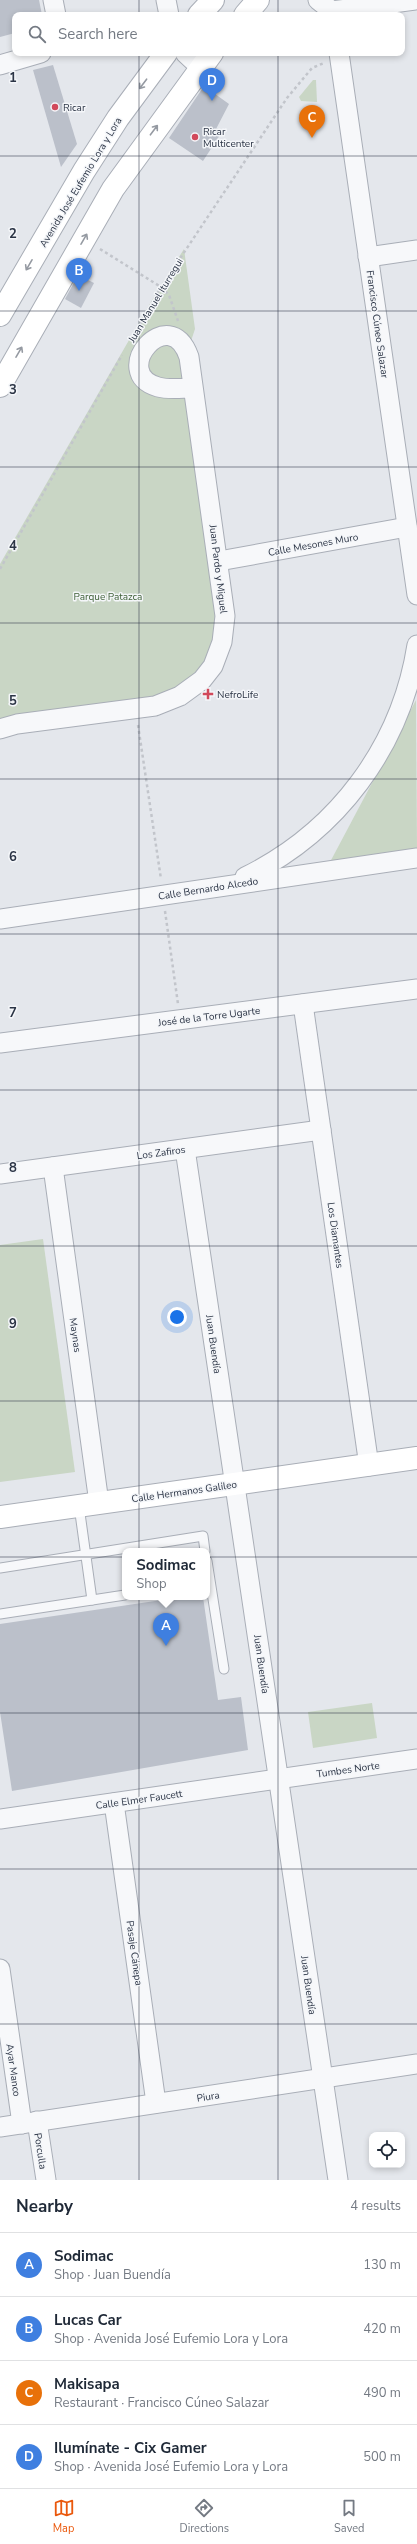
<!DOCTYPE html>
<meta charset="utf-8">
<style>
body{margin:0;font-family:"Nunito Sans",sans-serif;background:#f2f2f3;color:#1f2937}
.controls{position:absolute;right:12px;bottom:12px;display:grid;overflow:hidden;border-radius:8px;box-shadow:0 2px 6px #0003}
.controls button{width:36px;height:36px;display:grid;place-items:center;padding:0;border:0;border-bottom:1px solid #e0e1e3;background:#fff;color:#1f2937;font:20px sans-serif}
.you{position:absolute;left:177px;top:1317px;width:14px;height:14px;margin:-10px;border:3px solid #fff;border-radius:50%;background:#1a73e8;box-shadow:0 0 0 6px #1a73e833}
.badge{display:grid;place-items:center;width:26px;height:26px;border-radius:50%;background:#ea580c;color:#fff;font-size:13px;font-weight:700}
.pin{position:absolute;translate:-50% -33px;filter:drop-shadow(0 1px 2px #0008)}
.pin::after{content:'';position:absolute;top:21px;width:14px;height:12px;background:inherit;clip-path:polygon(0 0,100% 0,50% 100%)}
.popup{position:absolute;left:122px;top:1548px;width:88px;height:52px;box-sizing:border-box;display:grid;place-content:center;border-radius:8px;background:#fff;filter:drop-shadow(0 1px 3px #0005);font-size:13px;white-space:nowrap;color:#747a83}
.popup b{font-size:15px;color:#1f2937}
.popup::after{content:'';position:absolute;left:50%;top:100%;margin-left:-8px;border:8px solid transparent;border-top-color:#fff}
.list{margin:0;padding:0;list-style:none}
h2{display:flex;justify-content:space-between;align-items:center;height:52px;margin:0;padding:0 16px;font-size:17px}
h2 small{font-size:13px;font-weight:400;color:#747a83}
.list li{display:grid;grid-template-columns:26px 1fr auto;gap:12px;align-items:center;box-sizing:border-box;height:64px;padding:0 16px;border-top:1px solid #e0e1e3}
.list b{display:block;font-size:15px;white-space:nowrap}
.list p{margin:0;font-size:13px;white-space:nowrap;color:#747a83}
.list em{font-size:13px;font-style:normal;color:#747a83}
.icon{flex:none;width:22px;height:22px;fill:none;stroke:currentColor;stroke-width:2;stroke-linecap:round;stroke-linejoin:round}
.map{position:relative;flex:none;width:417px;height:2180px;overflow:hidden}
.search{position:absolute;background:#fff;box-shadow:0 2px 6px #0003;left:12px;right:12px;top:12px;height:44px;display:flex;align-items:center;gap:10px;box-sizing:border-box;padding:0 14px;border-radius:8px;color:#747a83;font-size:15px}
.sheet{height:308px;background:#fff}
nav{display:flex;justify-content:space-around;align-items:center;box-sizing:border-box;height:56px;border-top:1px solid #e0e1e3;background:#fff;font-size:11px;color:#747a83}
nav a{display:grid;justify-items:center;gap:2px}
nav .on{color:#ea580c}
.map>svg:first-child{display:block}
.green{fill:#c9d6c5}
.building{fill:#bbc0ca}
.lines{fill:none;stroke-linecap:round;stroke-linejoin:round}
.lane-casing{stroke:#a9aeb7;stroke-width:11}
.street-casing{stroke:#a9aeb7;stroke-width:21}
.secondary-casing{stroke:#a9aeb7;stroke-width:24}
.path{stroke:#c2c5cb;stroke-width:2.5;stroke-dasharray:3 3;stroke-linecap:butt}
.lane{stroke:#f7f8fa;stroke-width:9}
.street{stroke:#f7f8fa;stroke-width:19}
.secondary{stroke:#fff;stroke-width:22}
.oneway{stroke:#959aa2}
.grid{fill:none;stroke:#2b3445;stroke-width:1;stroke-opacity:0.55}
.poi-dot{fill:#d1495b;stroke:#f4f6f9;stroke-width:1.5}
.labels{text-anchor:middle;stroke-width:3;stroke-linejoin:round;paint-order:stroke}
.poi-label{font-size:10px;fill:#2b3445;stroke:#f4f6f9;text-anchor:start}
.street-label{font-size:10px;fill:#2b3445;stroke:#f4f6f9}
.park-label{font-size:10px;fill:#3f6138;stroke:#f4f6f9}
.grid-label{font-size:13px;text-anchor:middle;font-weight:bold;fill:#2b3445;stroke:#f4f6f9;stroke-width:3;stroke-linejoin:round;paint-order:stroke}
</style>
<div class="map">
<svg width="417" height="2180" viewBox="0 0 417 2180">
<rect width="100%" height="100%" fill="#e4e7ec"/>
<!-- green -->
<g class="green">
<path d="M313,80H316L317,102L301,101L299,97Z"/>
<path d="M184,249L195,329L184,362L218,608C214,656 205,670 164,696L0,723V564L155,295Z"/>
<path d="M416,700L417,849L329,864Z"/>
<path d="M43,1239L75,1472L0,1482V1245Z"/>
<path d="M372,1703L377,1738L313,1748L308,1712Z"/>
</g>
<!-- building -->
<g class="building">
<path d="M0,0H39L42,15H15V33L0,37Z"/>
<path d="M53,65L77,144L61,167L33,70Z"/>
<path d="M204,86L229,104L215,131L220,135L203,161L169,138Z"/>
<path d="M78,275L94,283L81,308L65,299Z"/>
<path d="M182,1597H203L218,1700L241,1697L248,1750L12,1791L0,1712V1624Z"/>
</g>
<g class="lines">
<defs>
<g id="lane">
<path d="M79,1506L92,1600"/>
<path d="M207,1561L224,1669"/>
<path d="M0,1568L203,1536L205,1551"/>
<path d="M0,1614L125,1595"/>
</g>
<g id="street">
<path d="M53,0L56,15"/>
<path d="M166,0L169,15"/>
<path d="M318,0L332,11"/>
<path d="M332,11L415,0"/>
<path d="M185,53L200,67"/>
<path d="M339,53L417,595"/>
<path d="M0,65L41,53"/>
<path d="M368,257L417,250"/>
<path d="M219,561L407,527"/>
<path d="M0,729L17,724L155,706L180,696L202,680L213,666L222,642L225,616L189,357C169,300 108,373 158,387C169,390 182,388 192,388"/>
<path d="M245,877C337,832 401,747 417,645"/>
<path d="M0,919L417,858"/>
<path d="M303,1004L369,1466"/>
<path d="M0,1043L417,989"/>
<path d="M185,1149L338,2180"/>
<path d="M53,1167L99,1503"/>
<path d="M0,1174L321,1130"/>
<path d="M114,1803L156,2103"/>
<path d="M0,1819L417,1759"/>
<path d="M0,1969L22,2124"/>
<path d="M37,2121L46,2180"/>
<path d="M0,2127L417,2064"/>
</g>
<g id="secondary">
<path d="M199,15L213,0"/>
<path d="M245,15L258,0"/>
<path d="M0,315L84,171L118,118L166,53"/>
<path d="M0,386L113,189L212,53"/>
<path d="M0,1517L417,1458"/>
</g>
</defs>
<!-- lane casing -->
<use href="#lane" class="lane-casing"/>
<!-- street casing -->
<use href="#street" class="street-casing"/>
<!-- secondary casing -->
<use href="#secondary" class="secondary-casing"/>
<!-- path -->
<g class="path">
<path d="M100,249L161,287L169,295L178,321"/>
<path d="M137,330L161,287L287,98L312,68L324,63"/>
<path d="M0,569L122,355"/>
<path d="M138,725L161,879"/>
<path d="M165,911L178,1004"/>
</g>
<!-- lane -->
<use href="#lane" class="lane"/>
<!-- street -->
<use href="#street" class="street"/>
<!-- secondary -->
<use href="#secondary" class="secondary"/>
</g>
<!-- one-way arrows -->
<defs><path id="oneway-shaft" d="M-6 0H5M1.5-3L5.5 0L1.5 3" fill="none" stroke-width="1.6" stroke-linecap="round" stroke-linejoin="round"/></defs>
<g class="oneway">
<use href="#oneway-shaft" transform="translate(143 84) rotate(127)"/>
<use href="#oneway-shaft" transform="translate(154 130) rotate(-53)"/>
<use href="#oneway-shaft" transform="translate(84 239) rotate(-60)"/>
<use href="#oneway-shaft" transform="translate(29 265) rotate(120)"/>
<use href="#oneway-shaft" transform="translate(19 352) rotate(-60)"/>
</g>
<!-- grid -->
<path class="grid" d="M139,0V15M278,0V15M139,53V2180M278,53V2180M0,156H417M0,311H417M0,467H417M0,623H417M0,779H417M0,934H417M0,1090H417M0,1246H417M0,1401H417M0,1557H417M0,1713H417M0,1869H417M0,2024H417"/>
<!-- markers -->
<g class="poi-dot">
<circle cx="55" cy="107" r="4"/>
<circle cx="195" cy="137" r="4"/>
<path d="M206 688h4v4h4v4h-4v4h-4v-4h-4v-4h4z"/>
</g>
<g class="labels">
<!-- poi labels -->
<g class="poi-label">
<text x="63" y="111">Ricar</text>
<text x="203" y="135">Ricar<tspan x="203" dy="12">Multicenter</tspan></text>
<text x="217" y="698">NefroLife</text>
</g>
<!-- street labels -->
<g class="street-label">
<text transform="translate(80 182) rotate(-59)" y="4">Avenida José Eufemio Lora y Lora</text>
<text transform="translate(155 300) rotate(-59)" y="4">Juan Manuel Iturregui</text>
<text transform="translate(378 324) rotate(82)" y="4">Francisco Cúneo Salazar</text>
<text transform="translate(313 544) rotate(-10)" y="4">Calle Mesones Muro</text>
<text transform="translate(219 569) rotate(83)" y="4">Juan Pardo y Miguel</text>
<text transform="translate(208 888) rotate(-9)" y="4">Calle Bernardo Alcedo</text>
<text transform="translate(209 1016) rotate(-7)" y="4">José de la Torre Ugarte</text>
<text transform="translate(161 1152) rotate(-8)" y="4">Los Zafiros</text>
<text transform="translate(336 1235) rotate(82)" y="4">Los Diamantes</text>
<text transform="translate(76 1335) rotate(82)" y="4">Maynas</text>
<text transform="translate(214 1344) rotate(82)" y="4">Juan Buendía</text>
<text transform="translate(184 1491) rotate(-8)" y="4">Calle Hermanos Galileo</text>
<text transform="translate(262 1664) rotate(82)" y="4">Juan Buendía</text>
<text transform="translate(348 1769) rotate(-8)" y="4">Tumbes Norte</text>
<text transform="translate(139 1799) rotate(-8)" y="4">Calle Elmer Faucett</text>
<text transform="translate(135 1953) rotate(82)" y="4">Pasaje Cánepa</text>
<text transform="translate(309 1985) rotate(82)" y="4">Juan Buendía</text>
<text transform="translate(14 2070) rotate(82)" y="4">Ayar Manco</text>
<text transform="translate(208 2096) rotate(-9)" y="4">Piura</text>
<text transform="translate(41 2151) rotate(81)" y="4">Porculla</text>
</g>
<!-- park labels -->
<g class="park-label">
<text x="108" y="600">Parque Patazca</text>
</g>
</g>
<g class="grid-label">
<text x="13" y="82">1</text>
<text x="13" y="238">2</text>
<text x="13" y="394">3</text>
<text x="13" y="550">4</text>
<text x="13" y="705">5</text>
<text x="13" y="861">6</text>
<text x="13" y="1017">7</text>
<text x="13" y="1172">8</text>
<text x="13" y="1328">9</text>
</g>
</svg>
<div class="controls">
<button><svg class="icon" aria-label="locate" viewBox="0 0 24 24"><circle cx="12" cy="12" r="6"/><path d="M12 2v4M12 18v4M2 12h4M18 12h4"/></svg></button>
</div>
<div class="you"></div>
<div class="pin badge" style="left:166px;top:1646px;background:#3f7fe0">A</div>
<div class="popup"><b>Sodimac</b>Shop</div>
<div class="pin badge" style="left:79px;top:291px;background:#3f7fe0">B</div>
<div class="pin badge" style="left:312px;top:138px;background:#e8710a">C</div>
<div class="pin badge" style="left:212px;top:101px;background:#3f7fe0">D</div>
<div class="search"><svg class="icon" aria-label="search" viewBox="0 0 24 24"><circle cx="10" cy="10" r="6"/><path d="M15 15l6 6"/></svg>Search here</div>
</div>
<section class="sheet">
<h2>Nearby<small>4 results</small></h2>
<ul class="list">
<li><span class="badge" style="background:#3f7fe0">A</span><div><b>Sodimac</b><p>Shop · Juan Buendía</p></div><em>130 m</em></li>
<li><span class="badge" style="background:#3f7fe0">B</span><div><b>Lucas Car</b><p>Shop · Avenida José Eufemio Lora y Lora</p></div><em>420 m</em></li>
<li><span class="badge" style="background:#e8710a">C</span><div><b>Makisapa</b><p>Restaurant · Francisco Cúneo Salazar</p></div><em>490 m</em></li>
<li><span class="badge" style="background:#3f7fe0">D</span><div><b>Ilumínate - Cix Gamer</b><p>Shop · Avenida José Eufemio Lora y Lora</p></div><em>500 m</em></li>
</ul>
</section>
<nav>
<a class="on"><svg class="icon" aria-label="map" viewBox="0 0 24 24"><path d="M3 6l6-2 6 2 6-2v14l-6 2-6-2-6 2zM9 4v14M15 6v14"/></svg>Map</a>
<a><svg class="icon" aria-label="directions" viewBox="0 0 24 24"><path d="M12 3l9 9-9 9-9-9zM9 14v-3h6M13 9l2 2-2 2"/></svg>Directions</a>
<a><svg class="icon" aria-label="saved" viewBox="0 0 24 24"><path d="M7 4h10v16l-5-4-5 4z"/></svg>Saved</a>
</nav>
